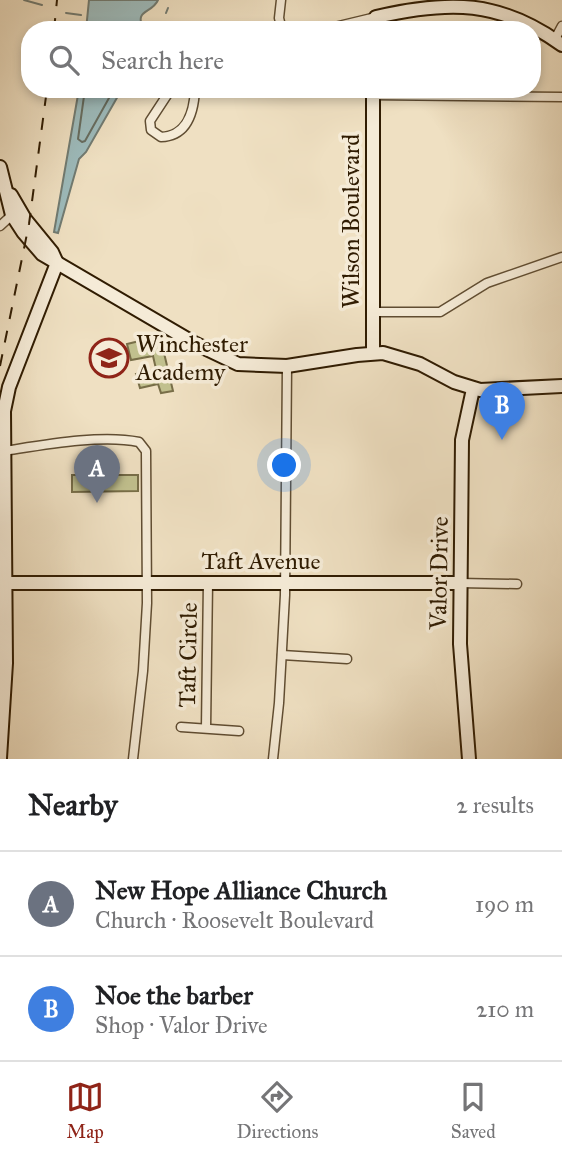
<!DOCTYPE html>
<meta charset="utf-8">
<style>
body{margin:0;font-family:"IM FELL Great Primer",serif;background:#f6f6f6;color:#202124}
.you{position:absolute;left:285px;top:466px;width:24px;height:24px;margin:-18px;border:5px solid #fff;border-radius:50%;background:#1a73e8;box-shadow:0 0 0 10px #1a73e833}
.badge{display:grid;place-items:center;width:46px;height:46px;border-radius:50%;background:#8f2418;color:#fff;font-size:23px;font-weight:700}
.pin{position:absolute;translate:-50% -58px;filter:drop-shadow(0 2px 4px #0008)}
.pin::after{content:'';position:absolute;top:37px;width:24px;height:21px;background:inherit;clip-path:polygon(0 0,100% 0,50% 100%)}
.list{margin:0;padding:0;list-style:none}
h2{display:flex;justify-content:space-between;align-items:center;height:91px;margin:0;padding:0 28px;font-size:30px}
h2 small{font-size:23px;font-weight:400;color:#757577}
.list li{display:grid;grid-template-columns:46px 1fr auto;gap:21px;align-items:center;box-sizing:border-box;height:105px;padding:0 28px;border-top:2px solid #e0e0e0}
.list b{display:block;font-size:26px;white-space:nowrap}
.list p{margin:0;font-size:23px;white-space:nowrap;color:#757577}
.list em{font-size:23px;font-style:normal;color:#757577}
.icon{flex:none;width:38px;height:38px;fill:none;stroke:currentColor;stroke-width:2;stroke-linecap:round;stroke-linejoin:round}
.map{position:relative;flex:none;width:562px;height:759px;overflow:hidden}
.search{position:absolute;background:#fff;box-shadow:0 4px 10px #0003;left:21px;right:21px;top:21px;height:77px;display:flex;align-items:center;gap:18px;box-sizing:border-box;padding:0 24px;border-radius:28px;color:#757577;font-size:26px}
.sheet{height:301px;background:#fff}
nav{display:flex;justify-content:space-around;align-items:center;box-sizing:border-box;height:98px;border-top:2px solid #e0e0e0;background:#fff;font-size:19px;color:#757577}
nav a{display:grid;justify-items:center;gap:4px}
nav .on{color:#8f2418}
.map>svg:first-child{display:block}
.green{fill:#c1c08e;stroke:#786e48;stroke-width:2}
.water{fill:#9dbbbc;stroke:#717b72;stroke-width:2}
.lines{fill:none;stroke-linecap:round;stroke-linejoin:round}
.shore{stroke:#666c5f;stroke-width:2}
.stream{stroke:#717b72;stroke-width:2}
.street-casing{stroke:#604d32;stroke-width:11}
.secondary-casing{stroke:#301c02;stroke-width:16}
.street{stroke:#f5ebd7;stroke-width:8}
.secondary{stroke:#f5ebd7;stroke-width:12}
.rail{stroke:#301c02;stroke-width:2;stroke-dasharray:12 12;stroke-linecap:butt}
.labels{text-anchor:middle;stroke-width:7;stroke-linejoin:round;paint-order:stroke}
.street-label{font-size:24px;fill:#301c02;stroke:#f5ebd7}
.poi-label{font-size:24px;fill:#301c02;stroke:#f5ebd7;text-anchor:start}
</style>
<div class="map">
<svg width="562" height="759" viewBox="0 0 562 759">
<rect width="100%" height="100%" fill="#efe0c2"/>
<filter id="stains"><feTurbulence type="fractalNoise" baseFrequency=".00286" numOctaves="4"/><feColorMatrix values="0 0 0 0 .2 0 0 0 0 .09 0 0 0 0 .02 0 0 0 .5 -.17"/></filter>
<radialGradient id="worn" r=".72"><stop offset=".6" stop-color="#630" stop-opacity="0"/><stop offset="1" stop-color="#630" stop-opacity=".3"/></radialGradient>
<!-- green -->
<g class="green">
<path d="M160,336L173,391L161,393L158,384L140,388L136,374L156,369L153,356L131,360L127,344Z"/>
<path d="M72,475H138V491L72,492Z"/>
</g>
<!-- water -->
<g class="water">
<path d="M89,0H158C152,14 133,9 144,30H86Z"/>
<path d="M79,89H122L86,152L79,159L58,233L54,232Z"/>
</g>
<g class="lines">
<!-- shore -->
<path class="shore" d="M85,89L78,139L82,142L85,141L114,89"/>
<!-- stream -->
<g class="stream">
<path d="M24,0L42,5"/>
<path d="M66,13L81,15"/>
<path d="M166,13L168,8"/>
<path d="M143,29L153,26"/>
</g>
<defs>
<g id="street">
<path d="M281,0L279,18L282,30"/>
<path d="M322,30L376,17"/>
<path d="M555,39L562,26"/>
<path d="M171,89L150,121L151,130L161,137C188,136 194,111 195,89"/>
<path d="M373,95L562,97"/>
<path d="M0,226L12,215"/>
<path d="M372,312H440L487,283L562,257"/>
<path d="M4,451C43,445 101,434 139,442L146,451L147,603L143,671L133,759"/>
<path d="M460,583L517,584"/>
<path d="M282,655L347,659"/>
<path d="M181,727L239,731"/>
<path d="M206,728L208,582"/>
<path d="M273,759L279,703L285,595L287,366"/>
</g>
<g id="secondary">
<path d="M375,30L376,17C449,0 500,0 562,45"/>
<path d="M0,167L12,215L23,232L42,254L194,343L238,364L287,366L357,355L383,353L420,364L454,382L480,390L562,386"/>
<path d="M373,353V89"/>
<path d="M5,583H460"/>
<path d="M0,758L6,663L4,411L9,387L57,263L52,252L25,219L11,195"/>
<path d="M469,759L460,644L462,440L473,389"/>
</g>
</defs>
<!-- street casing -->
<use href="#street" class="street-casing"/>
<!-- secondary casing -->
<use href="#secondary" class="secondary-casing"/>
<!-- street -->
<use href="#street" class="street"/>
<!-- secondary -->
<use href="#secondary" class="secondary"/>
<!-- rail -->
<g class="rail">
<path d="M54,30L57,0"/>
<path d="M0,366L29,224L47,89"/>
</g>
</g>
<!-- icons -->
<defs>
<symbol id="school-ring" viewBox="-11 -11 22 22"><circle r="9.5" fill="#f5ebd7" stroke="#8f2418" stroke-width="1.5"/><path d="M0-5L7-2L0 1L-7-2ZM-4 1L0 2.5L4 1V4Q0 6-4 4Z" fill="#8f2418"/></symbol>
</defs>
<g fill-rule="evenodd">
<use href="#school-ring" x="87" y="336" width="44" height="44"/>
</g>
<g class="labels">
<!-- street labels -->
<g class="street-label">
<text transform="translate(351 221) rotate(-90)" y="8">Wilson Boulevard</text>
<text x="261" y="569">Taft Avenue</text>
<text transform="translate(439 573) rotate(-89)" y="8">Valor Drive</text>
<text transform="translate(188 655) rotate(-89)" y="8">Taft Circle</text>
</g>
<!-- poi labels -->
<g class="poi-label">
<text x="136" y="352">Winchester<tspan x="136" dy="28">Academy</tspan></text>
</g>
</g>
<rect width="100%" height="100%" filter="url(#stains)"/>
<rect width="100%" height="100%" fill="url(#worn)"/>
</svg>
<div class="you"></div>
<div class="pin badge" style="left:97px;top:503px;background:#6b7280">A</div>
<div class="pin badge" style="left:502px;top:440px;background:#3f7fe0">B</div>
<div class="search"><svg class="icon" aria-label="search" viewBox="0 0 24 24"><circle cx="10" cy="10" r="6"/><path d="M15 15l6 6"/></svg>Search here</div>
</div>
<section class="sheet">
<h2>Nearby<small>2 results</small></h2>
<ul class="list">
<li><span class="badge" style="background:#6b7280">A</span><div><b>New Hope Alliance Church</b><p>Church · Roosevelt Boulevard</p></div><em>190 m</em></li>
<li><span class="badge" style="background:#3f7fe0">B</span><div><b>Noe the barber</b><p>Shop · Valor Drive</p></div><em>210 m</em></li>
</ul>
</section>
<nav>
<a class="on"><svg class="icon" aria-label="map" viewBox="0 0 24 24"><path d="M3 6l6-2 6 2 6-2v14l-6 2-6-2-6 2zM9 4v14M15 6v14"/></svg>Map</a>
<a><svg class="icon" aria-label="directions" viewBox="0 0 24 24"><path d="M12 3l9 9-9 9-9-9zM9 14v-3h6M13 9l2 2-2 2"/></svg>Directions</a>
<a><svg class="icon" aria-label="saved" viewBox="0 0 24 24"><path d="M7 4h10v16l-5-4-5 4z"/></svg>Saved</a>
</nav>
